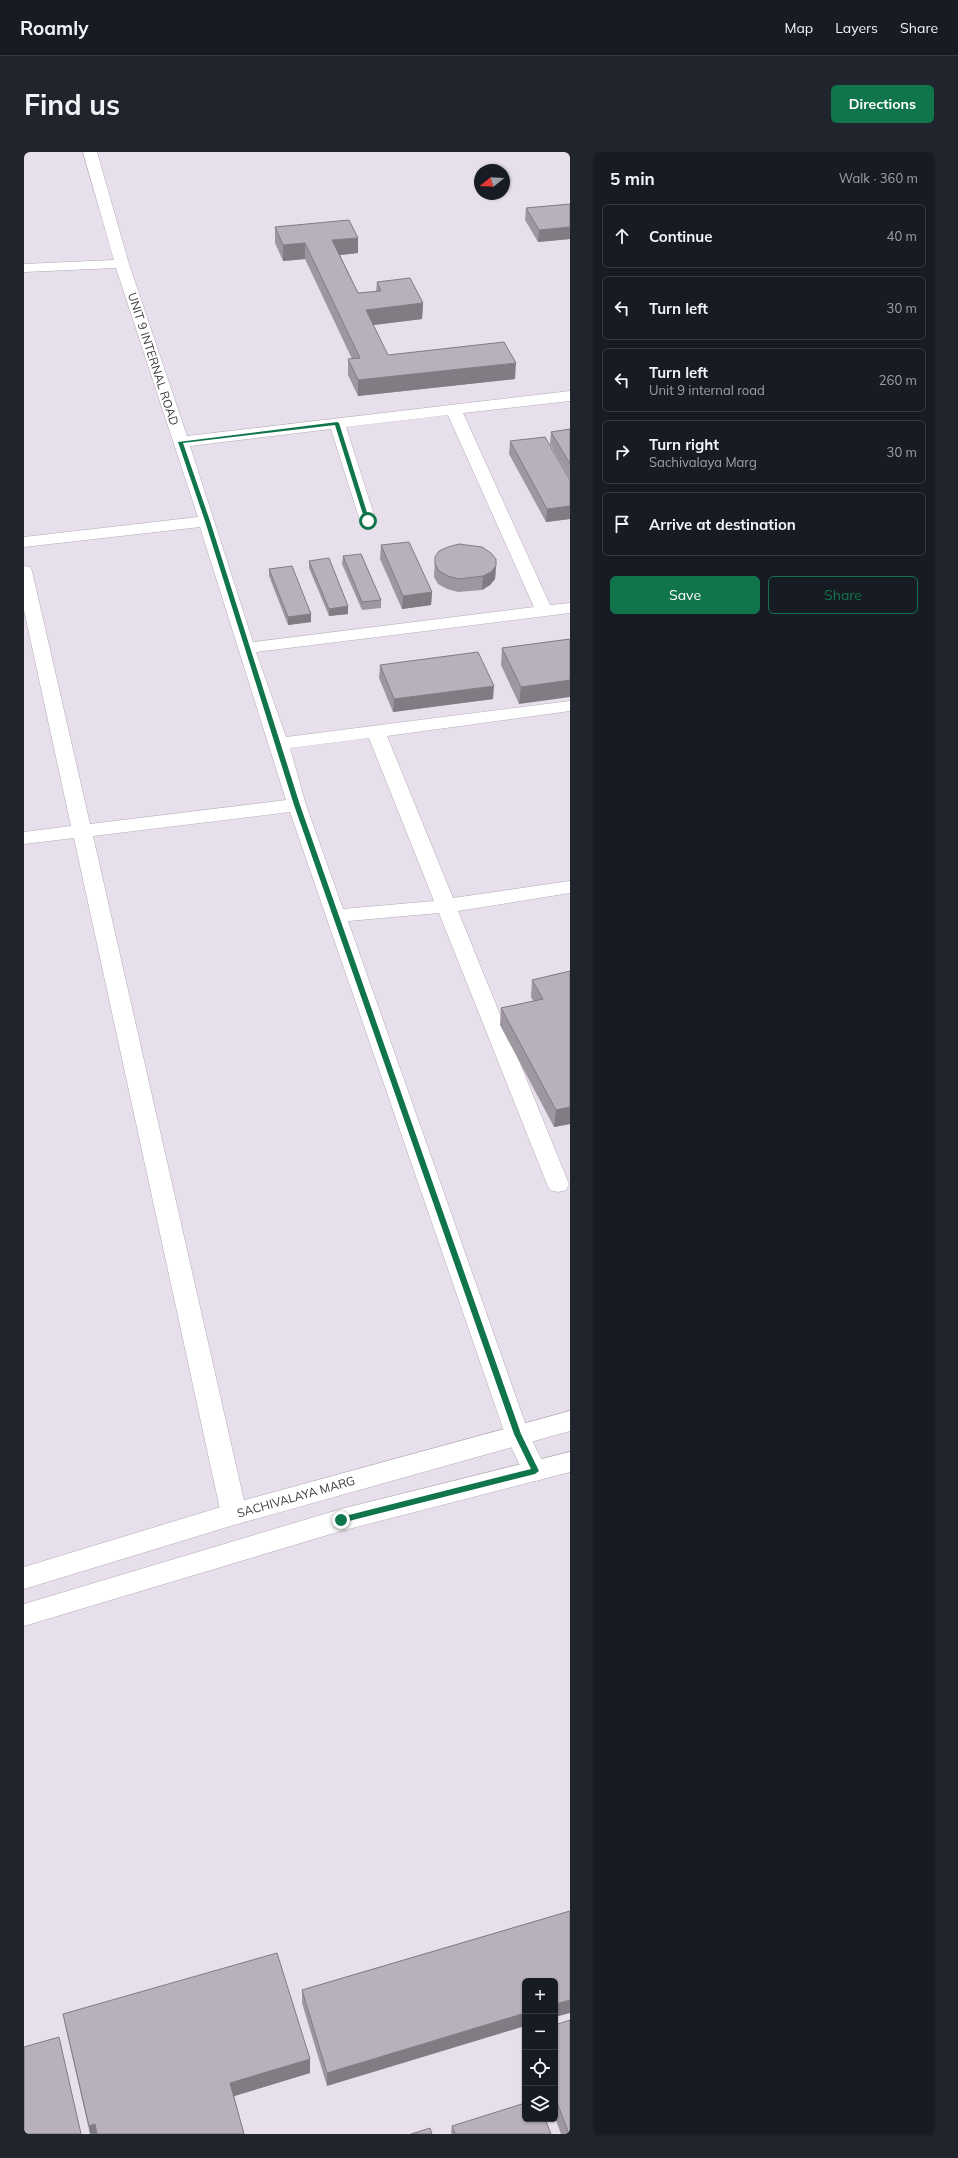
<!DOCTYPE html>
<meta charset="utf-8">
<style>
body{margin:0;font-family:Mulish,sans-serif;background:#20242c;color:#f1f3f6}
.controls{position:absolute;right:12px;bottom:12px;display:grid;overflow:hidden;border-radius:6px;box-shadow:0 1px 3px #0004}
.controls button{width:36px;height:36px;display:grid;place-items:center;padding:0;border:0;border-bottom:1px solid #363941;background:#171b24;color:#f1f3f6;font:20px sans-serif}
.compass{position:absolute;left:450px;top:12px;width:36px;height:36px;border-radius:50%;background:#171b24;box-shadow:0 1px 3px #0004;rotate:252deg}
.stop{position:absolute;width:12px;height:12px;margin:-9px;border:3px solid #11754c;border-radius:50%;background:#fff}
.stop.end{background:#11754c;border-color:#fff;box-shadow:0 1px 4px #0008}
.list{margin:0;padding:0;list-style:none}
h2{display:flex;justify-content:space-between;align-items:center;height:52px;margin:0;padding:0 16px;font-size:17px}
h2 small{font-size:13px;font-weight:400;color:#9ea1a6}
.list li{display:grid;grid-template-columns:26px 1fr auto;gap:12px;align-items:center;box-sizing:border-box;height:64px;margin:0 8px 8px;padding:0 8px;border:1px solid #363941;border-radius:6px}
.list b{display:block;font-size:15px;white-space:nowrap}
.list p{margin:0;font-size:13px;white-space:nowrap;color:#9ea1a6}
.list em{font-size:13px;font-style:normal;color:#9ea1a6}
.actions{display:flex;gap:8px;padding:12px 16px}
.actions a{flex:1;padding:9px 0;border:1px solid #11754c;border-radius:6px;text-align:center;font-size:14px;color:#11754c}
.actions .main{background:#11754c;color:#fff}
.icon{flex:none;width:22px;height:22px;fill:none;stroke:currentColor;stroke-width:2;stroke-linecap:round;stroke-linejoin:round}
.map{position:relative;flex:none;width:546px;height:1982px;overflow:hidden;border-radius:6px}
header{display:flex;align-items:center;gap:24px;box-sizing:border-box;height:56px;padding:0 20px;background:#171b24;border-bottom:1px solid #363941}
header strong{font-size:19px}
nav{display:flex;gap:22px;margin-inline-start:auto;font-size:14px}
.intro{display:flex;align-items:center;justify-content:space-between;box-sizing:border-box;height:96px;padding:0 24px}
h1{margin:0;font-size:28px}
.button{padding:10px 18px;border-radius:6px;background:#11754c;color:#fff;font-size:14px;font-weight:700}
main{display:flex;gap:24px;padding:0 24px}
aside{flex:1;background:#171b24;border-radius:6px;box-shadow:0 1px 3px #0004}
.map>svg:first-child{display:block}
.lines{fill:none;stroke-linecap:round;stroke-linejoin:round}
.street-casing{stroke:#b2aab5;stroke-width:1}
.secondary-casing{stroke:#b2aab5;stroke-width:1}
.street{fill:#fff;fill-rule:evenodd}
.secondary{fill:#fff;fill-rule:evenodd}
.wall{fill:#9e97a1}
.shaded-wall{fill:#817b83}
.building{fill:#b8b0bb;stroke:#817b83}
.route{fill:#11754c}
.labels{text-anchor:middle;stroke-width:3;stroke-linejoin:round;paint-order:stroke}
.street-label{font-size:12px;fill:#3b383d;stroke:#fff}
</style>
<header>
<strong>Roamly</strong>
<nav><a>Map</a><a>Layers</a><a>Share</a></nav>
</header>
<div class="intro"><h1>Find us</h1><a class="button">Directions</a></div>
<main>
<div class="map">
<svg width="546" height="1982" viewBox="0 0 546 1982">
<rect width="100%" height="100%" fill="#e7dfeb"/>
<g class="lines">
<defs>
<path id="street" d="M59,0H73L105,112L163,284L546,239V249L439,261L526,453L546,451V461L232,500L262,585L546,549V559L363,584L429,746L546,729V741L434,759L545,1032L542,1038L534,1040L526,1038L523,1032L415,761L324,769L505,1282L523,1319L520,1326L511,1329L502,1326L481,1282L266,660L69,684L223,1362L219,1370L210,1373L201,1370L197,1362L50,686L0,692V680L47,674L0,458V414L6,415L8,419L66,672L262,648L176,375L0,395V385L174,365L92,116L0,120V112L90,108ZM424,263L510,455L229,490L166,294L307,277L336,369L338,372H350L352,369L322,275ZM345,586L410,749L319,757L282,653L266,596Z"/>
<g id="secondary">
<path d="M546,1259V1279L210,1373L0,1437V1415L210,1351Z"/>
<path d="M546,1300V1320L317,1379L0,1474V1452L317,1357Z"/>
</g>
</defs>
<!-- street casing -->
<use href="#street" class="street-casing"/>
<!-- secondary casing -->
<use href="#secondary" class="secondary-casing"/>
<!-- street -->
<use href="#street" class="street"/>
<!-- secondary -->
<use href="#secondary" class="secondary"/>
</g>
<!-- wall -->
<g class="wall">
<path d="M546,52V87L514,90L501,68L502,56Z"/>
<path d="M251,75L334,101L316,103L334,141L352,139L353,130L399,151L398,167L349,173L364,203L491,227L334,244L324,223V207H328L281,107L259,109L251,91Z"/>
<path d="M546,277V327L526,292L527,280Z"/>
<path d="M486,289L546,328V367L522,370L485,302Z"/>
<path d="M357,393L408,440L407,453L378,457L356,407Z"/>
<path d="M319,404L357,448V456L338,458L318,412Z"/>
<path d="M411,405L472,414L471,427L466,433L458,438L434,440L423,437L414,432L410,425Z"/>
<path d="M285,409L324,462L305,464L285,416Z"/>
<path d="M245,417L287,462V470L264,473L245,424Z"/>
<path d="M546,487L495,552L477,513L478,496Z"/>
<path d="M356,513L469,547L369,560L355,526Z"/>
<path d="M546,819V972L530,975L476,873L477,856L509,849L507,845L508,828Z"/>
<path d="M546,1759L303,1934L278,1851V1838Z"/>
<path d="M39,1862L286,1921L210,1944L220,1982H66L42,1877Z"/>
<path d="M531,1873L546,1982H537L531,1966Z"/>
<path d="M428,1974L527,1982H427Z"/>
</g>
<!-- shaded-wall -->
<g class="shaded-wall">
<path d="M546,75V87L514,90L515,78Z"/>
<path d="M334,86V101L308,104V88Z"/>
<path d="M281,91V107L259,109V93Z"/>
<path d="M399,151L398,167L342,174V158Z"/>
<path d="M492,211L491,227L334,244V228Z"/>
<path d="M546,354V367L522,370L523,357Z"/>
<path d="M472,414L471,427L466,433L458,438L459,424Z"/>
<path d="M408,440L407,453L378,457L379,444Z"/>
<path d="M324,454V462L305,464V457Z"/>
<path d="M287,462V470L264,473V465Z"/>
<path d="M546,528V545L495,552L497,535Z"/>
<path d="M470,534L469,547L369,560L370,547Z"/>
<path d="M546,955V972L530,975L532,958Z"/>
<path d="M546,1848V1861L531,1865V1852Z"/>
<path d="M501,1861V1874L303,1934V1921Z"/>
<path d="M286,1907V1921L207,1945L206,1931Z"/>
<path d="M71,1972L73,1982H66L65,1974Z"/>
</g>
<!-- building -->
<g class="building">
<path d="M546,52V75L515,78L502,56Z"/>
<path d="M325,68L334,86L308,88L334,141L357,139L353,130L386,126L399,151L342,158L364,203L480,190L492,211L334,228L324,207L336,206L281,91L259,93L251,75Z"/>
<path d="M546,277V312L527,280Z"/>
<path d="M521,285L546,328V354L523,357L486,289Z"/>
<path d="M385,390L408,440L379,444L357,393Z"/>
<path d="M435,392L458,395L467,401L472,407V414L467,420L459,424L435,427L424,424L415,419L411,412V405L415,399L424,395Z"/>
<path d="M337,402L357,448L338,450L319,404Z"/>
<path d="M305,406L324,454L305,457L285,409Z"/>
<path d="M268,414L287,462L264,465L245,417Z"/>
<path d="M546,487V528L497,535L478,496Z"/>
<path d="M454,500L470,534L370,547L356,513Z"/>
<path d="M546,819V955L532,958L477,856L519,847L508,828Z"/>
<path d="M546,1759V1848L531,1852V1829H501V1861L303,1921L278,1838Z"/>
<path d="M253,1801L286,1907L206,1931L220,1982H73L71,1972L65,1974L39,1862Z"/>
<path d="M546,1868V1982H545L531,1945V1873Z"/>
<path d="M35,1885L57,1982H0V1895Z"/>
<path d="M501,1951V1967H521L527,1982H431L428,1974Z"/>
<path d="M406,1976L408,1982H387Z"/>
</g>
<!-- route -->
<path class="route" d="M313,270L315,271L346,370L341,369L311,273L159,291L186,369L276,653L497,1282L515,1319L511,1322L317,1371L314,1368L317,1365L507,1317L490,1282L270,653L181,369L154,290Z"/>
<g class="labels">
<!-- street labels -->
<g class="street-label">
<text transform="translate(129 207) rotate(72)" y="4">UNIT 9 INTERNAL ROAD</text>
<text transform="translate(272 1345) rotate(-16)" y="4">SACHIVALAYA MARG</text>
</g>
</g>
</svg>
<div class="controls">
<button>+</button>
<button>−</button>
<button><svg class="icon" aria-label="locate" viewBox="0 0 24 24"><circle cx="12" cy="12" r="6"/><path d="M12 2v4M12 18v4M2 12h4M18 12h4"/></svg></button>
<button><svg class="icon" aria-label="layers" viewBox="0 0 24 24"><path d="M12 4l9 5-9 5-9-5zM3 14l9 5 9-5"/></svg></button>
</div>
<svg class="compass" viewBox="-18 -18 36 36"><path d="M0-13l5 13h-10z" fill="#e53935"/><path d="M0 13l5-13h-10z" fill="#9ea1a6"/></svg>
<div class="stop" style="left:344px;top:369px"></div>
<div class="stop end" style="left:317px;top:1368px"></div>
</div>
<aside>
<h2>5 min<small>Walk · 360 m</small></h2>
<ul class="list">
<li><svg class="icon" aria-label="ahead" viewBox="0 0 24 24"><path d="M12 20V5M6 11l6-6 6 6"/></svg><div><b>Continue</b></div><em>40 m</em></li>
<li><svg class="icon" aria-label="left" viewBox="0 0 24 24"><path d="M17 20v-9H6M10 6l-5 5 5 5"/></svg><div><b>Turn left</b></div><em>30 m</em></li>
<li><svg class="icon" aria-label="left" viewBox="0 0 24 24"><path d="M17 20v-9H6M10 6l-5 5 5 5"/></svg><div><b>Turn left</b><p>Unit 9 internal road</p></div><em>260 m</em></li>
<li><svg class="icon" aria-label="right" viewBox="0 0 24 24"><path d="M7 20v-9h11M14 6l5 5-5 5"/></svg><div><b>Turn right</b><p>Sachivalaya Marg</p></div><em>30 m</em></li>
<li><svg class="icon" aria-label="arrive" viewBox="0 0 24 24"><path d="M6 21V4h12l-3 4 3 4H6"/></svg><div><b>Arrive at destination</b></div></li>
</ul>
<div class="actions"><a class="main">Save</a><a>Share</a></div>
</aside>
</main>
